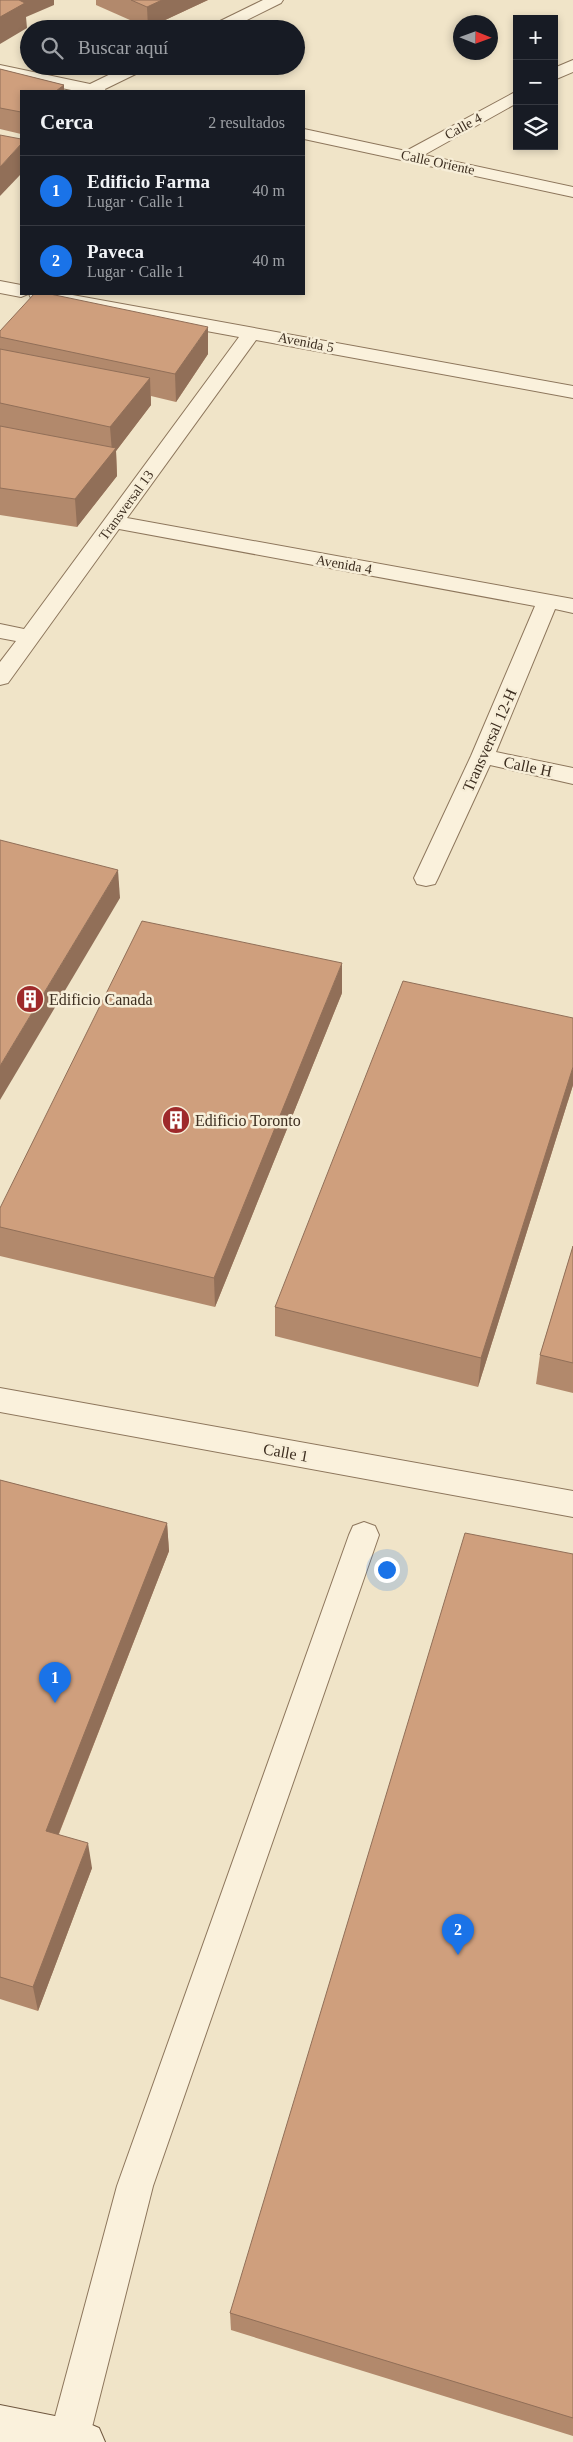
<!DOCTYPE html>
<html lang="es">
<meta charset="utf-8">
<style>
body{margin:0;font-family:"Times New Roman",serif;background:#20242c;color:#f1f3f6}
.controls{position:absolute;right:15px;top:15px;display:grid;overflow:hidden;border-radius:0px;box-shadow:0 2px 8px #0003}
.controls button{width:45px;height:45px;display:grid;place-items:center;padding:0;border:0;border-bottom:1px solid #363941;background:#171b24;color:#f1f3f6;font:25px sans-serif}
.compass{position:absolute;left:453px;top:15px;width:45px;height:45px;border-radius:50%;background:#171b24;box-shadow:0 2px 8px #0003;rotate:91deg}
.you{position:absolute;left:386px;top:1569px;width:18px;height:18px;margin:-12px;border:4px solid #fff;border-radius:50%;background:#1a73e8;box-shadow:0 0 0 8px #1a73e833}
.badge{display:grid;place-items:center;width:32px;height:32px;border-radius:50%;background:#1a73e8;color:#fff;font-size:16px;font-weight:700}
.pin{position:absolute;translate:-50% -41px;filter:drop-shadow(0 1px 2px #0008)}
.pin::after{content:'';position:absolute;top:26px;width:18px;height:15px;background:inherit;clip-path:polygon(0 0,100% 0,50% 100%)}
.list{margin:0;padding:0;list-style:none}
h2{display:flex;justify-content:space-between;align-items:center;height:65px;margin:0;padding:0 20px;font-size:21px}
h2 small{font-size:16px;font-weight:400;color:#9ea1a6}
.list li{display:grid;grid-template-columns:32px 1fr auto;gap:15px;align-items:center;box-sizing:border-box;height:70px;padding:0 20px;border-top:1px solid #363941}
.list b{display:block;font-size:19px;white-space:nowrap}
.list p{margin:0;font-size:16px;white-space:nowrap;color:#9ea1a6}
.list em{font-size:16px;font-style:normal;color:#9ea1a6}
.icon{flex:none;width:28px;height:28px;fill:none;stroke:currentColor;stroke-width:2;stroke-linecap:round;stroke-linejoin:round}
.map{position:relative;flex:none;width:573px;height:2442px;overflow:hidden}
.search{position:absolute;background:#171b24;box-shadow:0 2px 8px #0003;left:20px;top:20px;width:285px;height:55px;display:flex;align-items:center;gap:12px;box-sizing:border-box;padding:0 18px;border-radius:28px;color:#9ea1a6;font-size:19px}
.panel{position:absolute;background:#171b24;box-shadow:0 2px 8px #0003;left:20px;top:90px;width:285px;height:205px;border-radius:0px}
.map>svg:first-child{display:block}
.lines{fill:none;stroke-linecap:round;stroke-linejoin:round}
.lane-casing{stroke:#8d765c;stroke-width:2}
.street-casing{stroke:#8d765c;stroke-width:2}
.secondary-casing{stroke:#6f573f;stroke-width:2}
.lane{fill:#faf1dc;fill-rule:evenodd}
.street{fill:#faf1dc;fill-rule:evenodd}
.secondary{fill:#faf1dc;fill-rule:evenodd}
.wall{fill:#b2896c}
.shaded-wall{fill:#916f58}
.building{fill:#cf9f7d;stroke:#916f58}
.labels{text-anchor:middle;stroke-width:5;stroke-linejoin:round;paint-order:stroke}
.far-street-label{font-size:14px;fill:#3d2e20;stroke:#f7eed8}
.street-label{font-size:16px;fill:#3d2e20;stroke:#f7eed8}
.poi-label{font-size:16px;fill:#3d2e20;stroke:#f7eed8;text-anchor:start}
</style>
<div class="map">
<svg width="573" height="2442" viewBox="0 0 573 2442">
<rect width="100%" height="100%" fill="#f0e4c8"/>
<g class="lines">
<defs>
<path id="lane" d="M364,1522L375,1526L379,1535L153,2186L89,2439L87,2442H51L49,2439L117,2186L349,1535L353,1526Z"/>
<g id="street">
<path d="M263,0H283L281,3L229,29H208L210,26Z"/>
<path d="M573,60V72L554,80V68Z"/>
<path d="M0,65L90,84L127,66H148L146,69L105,89L106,91H76L0,75Z"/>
<path d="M517,91V103L424,155L573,187V197L304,139V129L406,151Z"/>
<path d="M0,281L21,285V294H28L21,297L0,293Z"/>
<path d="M29,294H67L573,386V398L256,340L127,518L573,599V613L555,609L496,752L573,768V784L490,765L438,878L435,884L426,886L417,884L414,878L471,756L535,606L119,529L8,683L0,685V662L16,641L0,638V624L24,629L239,337L38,300L31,298Z"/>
<path d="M0,1388L573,1491V1517L0,1412Z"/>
</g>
<path id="secondary" d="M0,2405L85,2422L99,2428L105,2442H0Z"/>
</defs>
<!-- lane casing -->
<use href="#lane" class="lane-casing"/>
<!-- street casing -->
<use href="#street" class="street-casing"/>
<!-- secondary casing -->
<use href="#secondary" class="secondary-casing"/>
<!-- lane -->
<use href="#lane" class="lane"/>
<!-- street -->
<use href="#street" class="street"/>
<!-- secondary -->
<use href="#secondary" class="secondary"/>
</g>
<!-- wall -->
<g class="wall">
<path d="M96,0H208L148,28L96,5Z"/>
<path d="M0,69L64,85V91H21V134L0,129Z"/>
<path d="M0,331L208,354L176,402L151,396V405L116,451L117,476L77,527L0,515Z"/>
<path d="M342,993L215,1307L0,1256V1208Z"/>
<path d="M573,1018V1085L478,1387L275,1336V1307Z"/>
<path d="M573,1246V1393L536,1384L540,1355Z"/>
<path d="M0,1480L167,1523L169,1551L59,1834L92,1868L38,2011L0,1999Z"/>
<path d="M573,1554V2436L231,2330L230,2313Z"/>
</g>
<!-- shaded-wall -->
<g class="shaded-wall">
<path d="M13,0H54V5L26,17L27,28L0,44V17Z"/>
<path d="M162,0H208L148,28L147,7Z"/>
<path d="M64,85V91H56Z"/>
<path d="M21,144V174L0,196V167Z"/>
<path d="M208,327V354L176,402L175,374Z"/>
<path d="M150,378L151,405L116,451L117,476L77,527L75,499L112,452L110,427Z"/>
<path d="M118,870L120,898L0,1100V1066Z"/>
<path d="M342,963V993L215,1307L214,1278Z"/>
<path d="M573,1067V1085L478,1387L481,1358Z"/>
<path d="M167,1523L169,1551L50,1856L46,1831Z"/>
<path d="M88,1843L92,1868L38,2011L33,1987Z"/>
</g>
<!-- building -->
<g class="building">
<path d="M0,0H19L25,3L0,17Z"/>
<path d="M131,0H162L147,7Z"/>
<path d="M0,69L64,85L56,91H21V112L0,108Z"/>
<path d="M0,135L21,139V144L0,167Z"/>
<path d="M34,294H50L208,327L175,374L0,337V331Z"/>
<path d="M0,349L150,378L110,427L0,403Z"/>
<path d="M0,426L116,448L75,499L0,488Z"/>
<path d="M0,840L118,870L0,1066Z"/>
<path d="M142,921L342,963L214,1278L0,1227V1208Z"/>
<path d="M403,981L573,1018V1067L481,1358L275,1307Z"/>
<path d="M573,1246V1363L540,1355Z"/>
<path d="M0,1480L167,1523L46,1831L88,1843L33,1987L0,1977Z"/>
<path d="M465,1533L573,1554V2418L230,2313Z"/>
</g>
<!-- icons -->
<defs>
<symbol id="building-disc" viewBox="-11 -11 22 22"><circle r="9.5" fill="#9e2a2b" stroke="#f7eed8"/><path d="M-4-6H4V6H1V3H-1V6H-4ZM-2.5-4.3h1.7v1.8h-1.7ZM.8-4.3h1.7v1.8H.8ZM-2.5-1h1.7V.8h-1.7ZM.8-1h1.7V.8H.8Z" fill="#fff"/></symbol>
</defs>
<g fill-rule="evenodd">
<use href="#building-disc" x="14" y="983" width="32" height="32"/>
<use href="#building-disc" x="160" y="1104" width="32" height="32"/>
</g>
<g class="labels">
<!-- far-street labels -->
<g class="far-street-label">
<text transform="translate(463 126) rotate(-29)" y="5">Calle 4</text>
<text transform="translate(438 162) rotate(12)" y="5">Calle Oriente</text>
<text transform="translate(306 342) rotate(11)" y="5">Avenida 5</text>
<text transform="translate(126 505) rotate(-54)" y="5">Transversal 13</text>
<text transform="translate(344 564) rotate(10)" y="5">Avenida 4</text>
</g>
<!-- street labels -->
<g class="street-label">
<text transform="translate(489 740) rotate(-66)" y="6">Transversal 12-H</text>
<text transform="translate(528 766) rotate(12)" y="6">Calle H</text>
<text transform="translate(286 1452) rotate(10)" y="6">Calle 1</text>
</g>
<!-- poi labels -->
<g class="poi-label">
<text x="49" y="1005">Edificio Canada</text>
<text x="195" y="1126">Edificio Toronto</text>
</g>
</g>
</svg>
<div class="controls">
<button>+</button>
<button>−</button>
<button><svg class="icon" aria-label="layers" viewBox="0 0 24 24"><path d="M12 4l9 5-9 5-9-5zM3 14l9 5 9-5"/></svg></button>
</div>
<svg class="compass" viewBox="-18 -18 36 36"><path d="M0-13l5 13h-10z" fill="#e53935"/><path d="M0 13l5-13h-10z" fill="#9ea1a6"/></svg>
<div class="you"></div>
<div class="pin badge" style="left:55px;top:1703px">1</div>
<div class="pin badge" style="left:458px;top:1955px">2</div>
<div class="search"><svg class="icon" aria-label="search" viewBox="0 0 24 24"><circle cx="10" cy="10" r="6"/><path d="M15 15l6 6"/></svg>Buscar aquí</div>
<section class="panel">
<h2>Cerca<small>2 resultados</small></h2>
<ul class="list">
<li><span class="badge">1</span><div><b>Edificio Farma</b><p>Lugar · Calle 1</p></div><em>40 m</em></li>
<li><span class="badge">2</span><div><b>Paveca</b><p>Lugar · Calle 1</p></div><em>40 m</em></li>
</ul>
</section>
</div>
